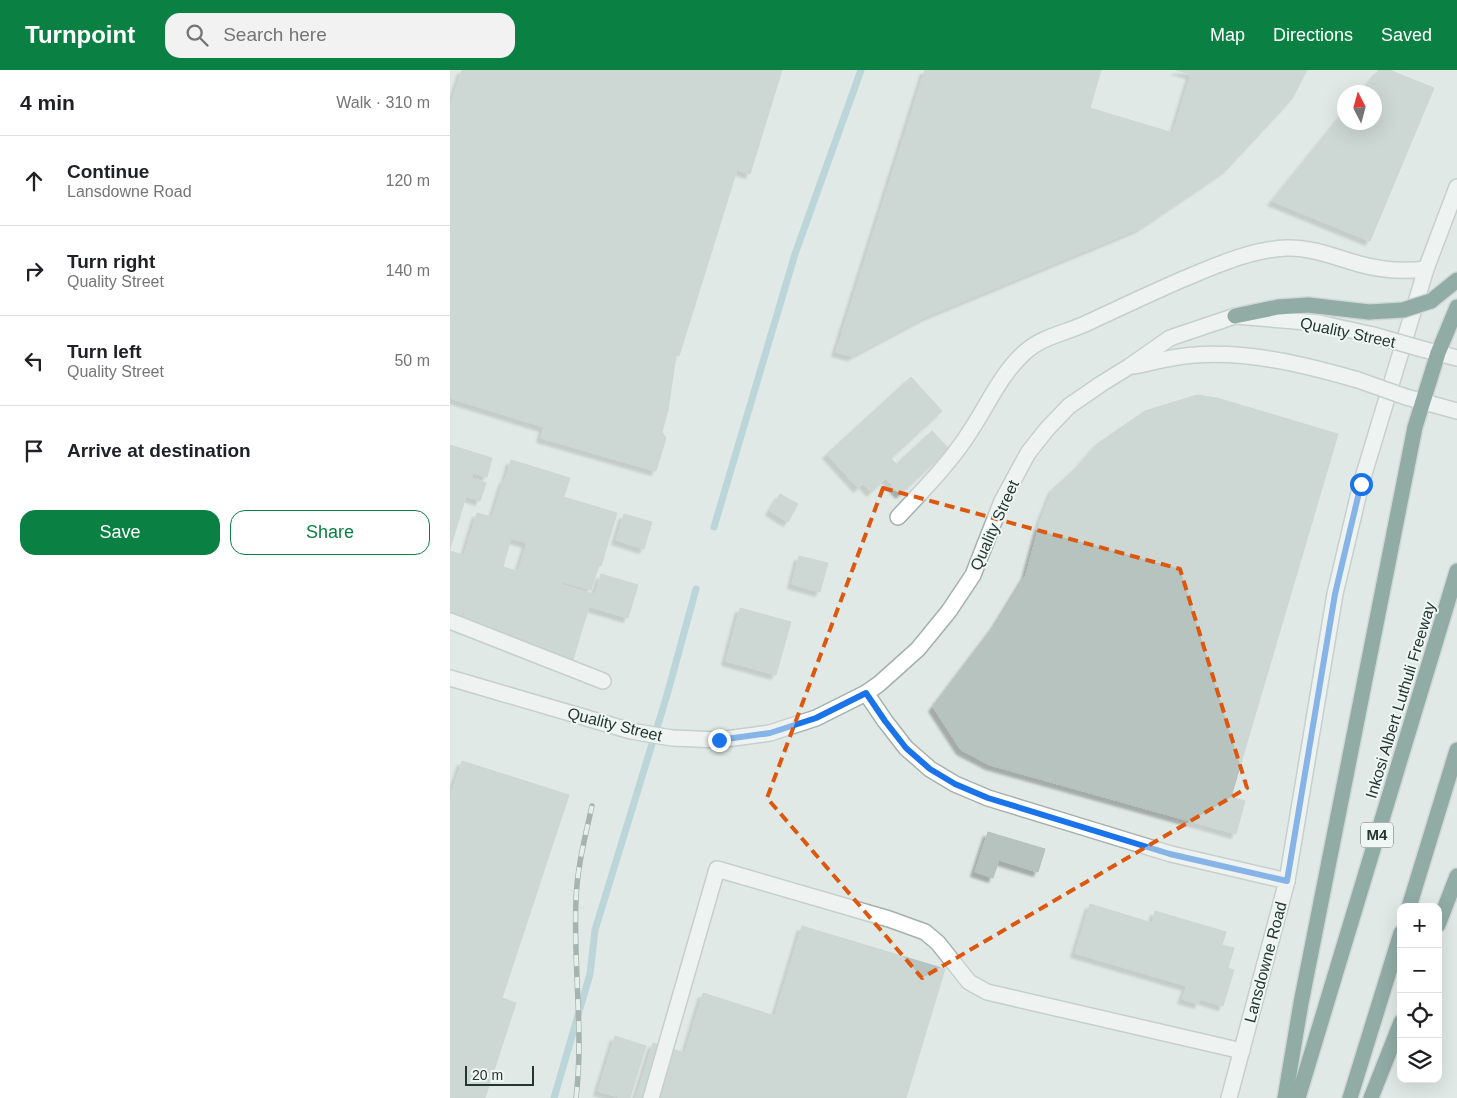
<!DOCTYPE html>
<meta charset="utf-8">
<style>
body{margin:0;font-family:Arial,sans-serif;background:#f2f2f2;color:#202124}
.controls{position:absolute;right:15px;bottom:15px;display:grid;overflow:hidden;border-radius:10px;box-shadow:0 5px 20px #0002}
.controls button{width:45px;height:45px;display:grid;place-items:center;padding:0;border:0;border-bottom:1px solid #e0e0e0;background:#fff;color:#202124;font:25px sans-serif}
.compass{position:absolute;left:887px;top:15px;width:45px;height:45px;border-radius:50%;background:#fff;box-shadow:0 5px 20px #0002;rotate:354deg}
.scale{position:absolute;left:15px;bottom:12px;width:69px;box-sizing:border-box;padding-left:5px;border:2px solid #233732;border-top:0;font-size:14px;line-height:18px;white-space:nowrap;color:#233732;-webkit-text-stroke:4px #f0f6f3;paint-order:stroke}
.stop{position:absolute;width:15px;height:15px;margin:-11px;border:4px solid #1a73e8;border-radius:50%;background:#fff}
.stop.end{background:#1a73e8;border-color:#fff;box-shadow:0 1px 5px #0008}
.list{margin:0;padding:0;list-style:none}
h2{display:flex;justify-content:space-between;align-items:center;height:65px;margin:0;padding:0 20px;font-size:21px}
h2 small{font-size:16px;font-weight:400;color:#757577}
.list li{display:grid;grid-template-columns:32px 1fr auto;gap:15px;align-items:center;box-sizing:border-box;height:90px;padding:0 20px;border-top:1px solid #e0e0e0}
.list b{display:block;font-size:19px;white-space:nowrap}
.list p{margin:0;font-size:16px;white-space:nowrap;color:#757577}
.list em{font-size:16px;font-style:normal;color:#757577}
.actions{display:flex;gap:10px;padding:15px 20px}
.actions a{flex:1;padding:11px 0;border:1px solid #0b8043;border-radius:15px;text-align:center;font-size:18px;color:#0b8043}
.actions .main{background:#0b8043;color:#fff}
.icon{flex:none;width:28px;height:28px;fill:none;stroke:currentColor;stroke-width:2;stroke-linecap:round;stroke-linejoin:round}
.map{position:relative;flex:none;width:1007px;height:1028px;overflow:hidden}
header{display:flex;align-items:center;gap:30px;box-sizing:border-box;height:70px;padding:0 25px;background:#0b8043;color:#fff}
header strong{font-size:24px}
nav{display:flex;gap:28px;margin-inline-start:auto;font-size:18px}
.search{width:350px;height:45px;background:#f2f2f2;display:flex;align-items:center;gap:12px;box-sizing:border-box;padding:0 18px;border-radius:15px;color:#757577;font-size:19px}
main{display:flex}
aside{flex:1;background:#fff}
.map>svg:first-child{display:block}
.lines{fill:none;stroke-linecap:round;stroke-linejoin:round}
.stream{stroke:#8ebdc8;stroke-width:7}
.building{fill:#b6c3be;stroke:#b3c1bc;filter:url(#shadow)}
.minor-casing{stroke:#a4b0ac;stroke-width:18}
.highway-casing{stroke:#bdc3c2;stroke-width:18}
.minor{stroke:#fff;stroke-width:15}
.highway{stroke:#325f58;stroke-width:15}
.rail-casing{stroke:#5d736d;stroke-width:5.5}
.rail{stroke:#f0f6f3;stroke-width:4;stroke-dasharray:11;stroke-linecap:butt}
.minor-bridge-casing{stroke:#a4b0ac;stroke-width:18;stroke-linecap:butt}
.highway-bridge-casing{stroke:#bdc3c2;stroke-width:18;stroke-linecap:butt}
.minor-bridge{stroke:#fff;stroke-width:15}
.highway-bridge{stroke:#325f58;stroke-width:15}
.route{stroke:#1a73e8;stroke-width:6}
.marked{fill:none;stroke:#de570e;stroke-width:4;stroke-dasharray:10 6;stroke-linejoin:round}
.labels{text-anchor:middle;stroke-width:4;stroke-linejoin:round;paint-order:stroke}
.shield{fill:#f0f6f3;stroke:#60706c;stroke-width:1}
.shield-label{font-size:15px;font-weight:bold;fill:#233732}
.street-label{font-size:16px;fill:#233732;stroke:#f0f6f3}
</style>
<header>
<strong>Turnpoint</strong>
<div class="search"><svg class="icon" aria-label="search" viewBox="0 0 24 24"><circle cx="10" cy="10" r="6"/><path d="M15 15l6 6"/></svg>Search here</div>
<nav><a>Map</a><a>Directions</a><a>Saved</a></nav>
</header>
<main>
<aside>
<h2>4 min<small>Walk · 310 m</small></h2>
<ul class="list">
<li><svg class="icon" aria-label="ahead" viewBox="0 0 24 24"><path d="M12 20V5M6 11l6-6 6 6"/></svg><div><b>Continue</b><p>Lansdowne Road</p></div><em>120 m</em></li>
<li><svg class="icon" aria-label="right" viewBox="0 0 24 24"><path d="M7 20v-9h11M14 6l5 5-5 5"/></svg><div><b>Turn right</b><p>Quality Street</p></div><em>140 m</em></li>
<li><svg class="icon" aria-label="left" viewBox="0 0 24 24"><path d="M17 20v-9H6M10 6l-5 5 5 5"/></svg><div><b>Turn left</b><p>Quality Street</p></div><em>50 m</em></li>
<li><svg class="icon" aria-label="arrive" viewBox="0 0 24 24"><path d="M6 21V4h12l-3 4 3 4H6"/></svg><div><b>Arrive at destination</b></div></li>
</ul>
<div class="actions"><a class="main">Save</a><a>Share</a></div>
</aside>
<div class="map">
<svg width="1007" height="1028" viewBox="0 0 1007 1028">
<defs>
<filter id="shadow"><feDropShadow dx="-4.5" dy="4.5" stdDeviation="1" flood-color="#0004"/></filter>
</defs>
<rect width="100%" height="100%" fill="#e0e9e5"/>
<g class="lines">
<!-- stream -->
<g class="stream">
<path d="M264,457L345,184L411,0"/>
<path d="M104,1028L140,904L145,860L217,625L246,519"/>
</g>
</g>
<!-- building -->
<g class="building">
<path d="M12,0H332L300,104L278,97L195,366L0,307V37Z"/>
<path d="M475,0H651L640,38L723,63L741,4L726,0H857L842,29L777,99L690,158L475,247L402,286L386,282Z"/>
<path d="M929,0H939L984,18L920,171L822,131L894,42V52H924V22H911Z"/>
<path d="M278,97L287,100L229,286L220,283Z"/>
<path d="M220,283L226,285L218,340L212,362L216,368L206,401L91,368L94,357L0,328V307L195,366Z"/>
<path d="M461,307L492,341L408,418L377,384Z"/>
<path d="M747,325L767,328L888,364L781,727L795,731L786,764L540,695L511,680L483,637L546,554L576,505L591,449L603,419L629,395L647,374L695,341Z"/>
<path d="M482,361L499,379L450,424L434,406Z"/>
<path d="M0,375L42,388L37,407L0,396Z"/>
<path d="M441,388L448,397L421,422L413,413Z"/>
<path d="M61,390L120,408L114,426L56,408Z"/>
<path d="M0,396L23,403L21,408L36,413L30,431L16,426L0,479Z"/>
<path d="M54,409L167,443L151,496L38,461Z"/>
<path d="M330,424L348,434L338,452L320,441Z"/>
<path d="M27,443L42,447L38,461L61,468L53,497L14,485Z"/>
<path d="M174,444L202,452L194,479L166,470Z"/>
<path d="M77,473L149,495L141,520L113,512L112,515L68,502Z"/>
<path d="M0,481L143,524L127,576L12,542L15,532L0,527Z"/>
<path d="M349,486L378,493L370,522L342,514Z"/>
<path d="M151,504L188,515L178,548L141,537Z"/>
<path d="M0,527L15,532L11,546L0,542Z"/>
<path d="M290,538L341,552L326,605L276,591Z"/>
<path d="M15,542L127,576L123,591L10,557Z"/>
<path d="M12,691L119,725L52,928L66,933L35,1028H0V727Z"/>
<path d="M538,762L595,779L588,802L549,790L543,808L525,802Z"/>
<path d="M640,834L702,853L705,841L776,862L772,875L784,878L778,898L784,900L773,936L750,929L749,934L732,929L737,916L625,883Z"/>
<path d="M352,856L495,899L456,1028H300Z"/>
<path d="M253,923L325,946L300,1028H186L203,973L235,983Z"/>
<path d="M165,966L196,976L180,1028H172L148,1021Z"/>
</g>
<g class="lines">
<defs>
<g id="minor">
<path d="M972,279L1007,288"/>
<path d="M684,296C704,292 725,286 745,285C800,281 856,295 908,310"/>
<path d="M956,327L1007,341"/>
<path d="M448,447C474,419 501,392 521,360C538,334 551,304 574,283C591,267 615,263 635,254C667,239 699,224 731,210C765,196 799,180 836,178C861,177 885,187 909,194C931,200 953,202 976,199"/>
<path d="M0,551L153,611"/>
<path d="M0,608L181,661L222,668L269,670L320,663L366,648L416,623L429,614L468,579L499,541L523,505L552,431L578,383L597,359L619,336L651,314L680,296L720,268L785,246L869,253L923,265"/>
<path d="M416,623L435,651L456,678L480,699L505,714L538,728L721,784L837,811"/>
<path d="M201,1028L267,799L439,849L475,862L488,873L519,912L537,922L792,981"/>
<path d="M779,1028L837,811L885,524L911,414L976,199L1007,117"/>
</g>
<g id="highway">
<path d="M981,231L1007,210"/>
<path d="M785,246L828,237L858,235L919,242"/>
<path d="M959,837L1007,680"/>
<path d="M988,855L1007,806"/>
<path d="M835,1028L851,933L965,357L988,283L1007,237"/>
<path d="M848,1028L1007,501"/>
<path d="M900,1028L951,863"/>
<path d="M921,1028L951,952"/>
</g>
</defs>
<!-- minor casing -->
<use href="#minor" class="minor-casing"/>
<!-- highway casing -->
<use href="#highway" class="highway-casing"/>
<!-- minor -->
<use href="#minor" class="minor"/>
<!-- highway -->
<use href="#highway" class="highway"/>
<defs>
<path id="rail" d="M126,1028C134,962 123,896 126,830C127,798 135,767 142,736"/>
</defs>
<!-- rail casing -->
<use href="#rail" class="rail-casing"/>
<!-- rail -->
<use href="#rail" class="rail"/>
<defs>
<g id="minor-bridge">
<path d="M923,265L972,279"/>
<path d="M908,310L956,327"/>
</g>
<path id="highway-bridge" d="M919,242L953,240L981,231"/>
</defs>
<!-- minor-bridge casing -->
<use href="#minor-bridge" class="minor-bridge-casing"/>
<!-- highway-bridge casing -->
<use href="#highway-bridge" class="highway-bridge-casing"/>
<!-- minor-bridge -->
<use href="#minor-bridge" class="minor-bridge"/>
<!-- highway-bridge -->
<use href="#highway-bridge" class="highway-bridge"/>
</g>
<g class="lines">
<!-- route -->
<path class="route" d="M269,670L320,663L366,648L416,623L435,651L456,678L480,699L505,714L538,728L720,784L837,811L885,524L911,414"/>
</g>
<!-- marked area -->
<path d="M0 0H1007V1028H0ZM433,418L730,499L797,718L472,908L317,728Z" fill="#e0e9e5" fill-opacity=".55" fill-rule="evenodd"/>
<path class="marked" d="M433,418L730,499L797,718L472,908L317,728Z"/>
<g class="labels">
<!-- shield labels -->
<rect class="shield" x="911" y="752.5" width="32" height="25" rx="4"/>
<g class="shield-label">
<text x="927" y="770">M4</text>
</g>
<!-- street labels -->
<g class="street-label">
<text transform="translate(898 262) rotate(12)" y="6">Quality Street</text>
<text transform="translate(544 455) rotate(-66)" y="6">Quality Street</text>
<text transform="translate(950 630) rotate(-73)" y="6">Inkosi Albert Luthuli Freeway</text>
<text transform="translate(165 654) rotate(14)" y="6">Quality Street</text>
<text transform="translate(815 892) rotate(-75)" y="6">Lansdowne Road</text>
</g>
</g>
</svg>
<div class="controls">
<button>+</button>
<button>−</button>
<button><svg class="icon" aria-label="locate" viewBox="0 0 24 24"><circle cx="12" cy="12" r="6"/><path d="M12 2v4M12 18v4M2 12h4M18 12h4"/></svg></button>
<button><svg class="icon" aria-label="layers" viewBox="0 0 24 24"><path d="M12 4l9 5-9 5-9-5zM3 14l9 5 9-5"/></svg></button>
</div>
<svg class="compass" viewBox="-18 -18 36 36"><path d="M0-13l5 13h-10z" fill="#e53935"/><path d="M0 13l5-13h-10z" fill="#757577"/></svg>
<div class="scale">20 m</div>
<div class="stop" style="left:911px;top:414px"></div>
<div class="stop end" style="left:269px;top:670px"></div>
</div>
</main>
